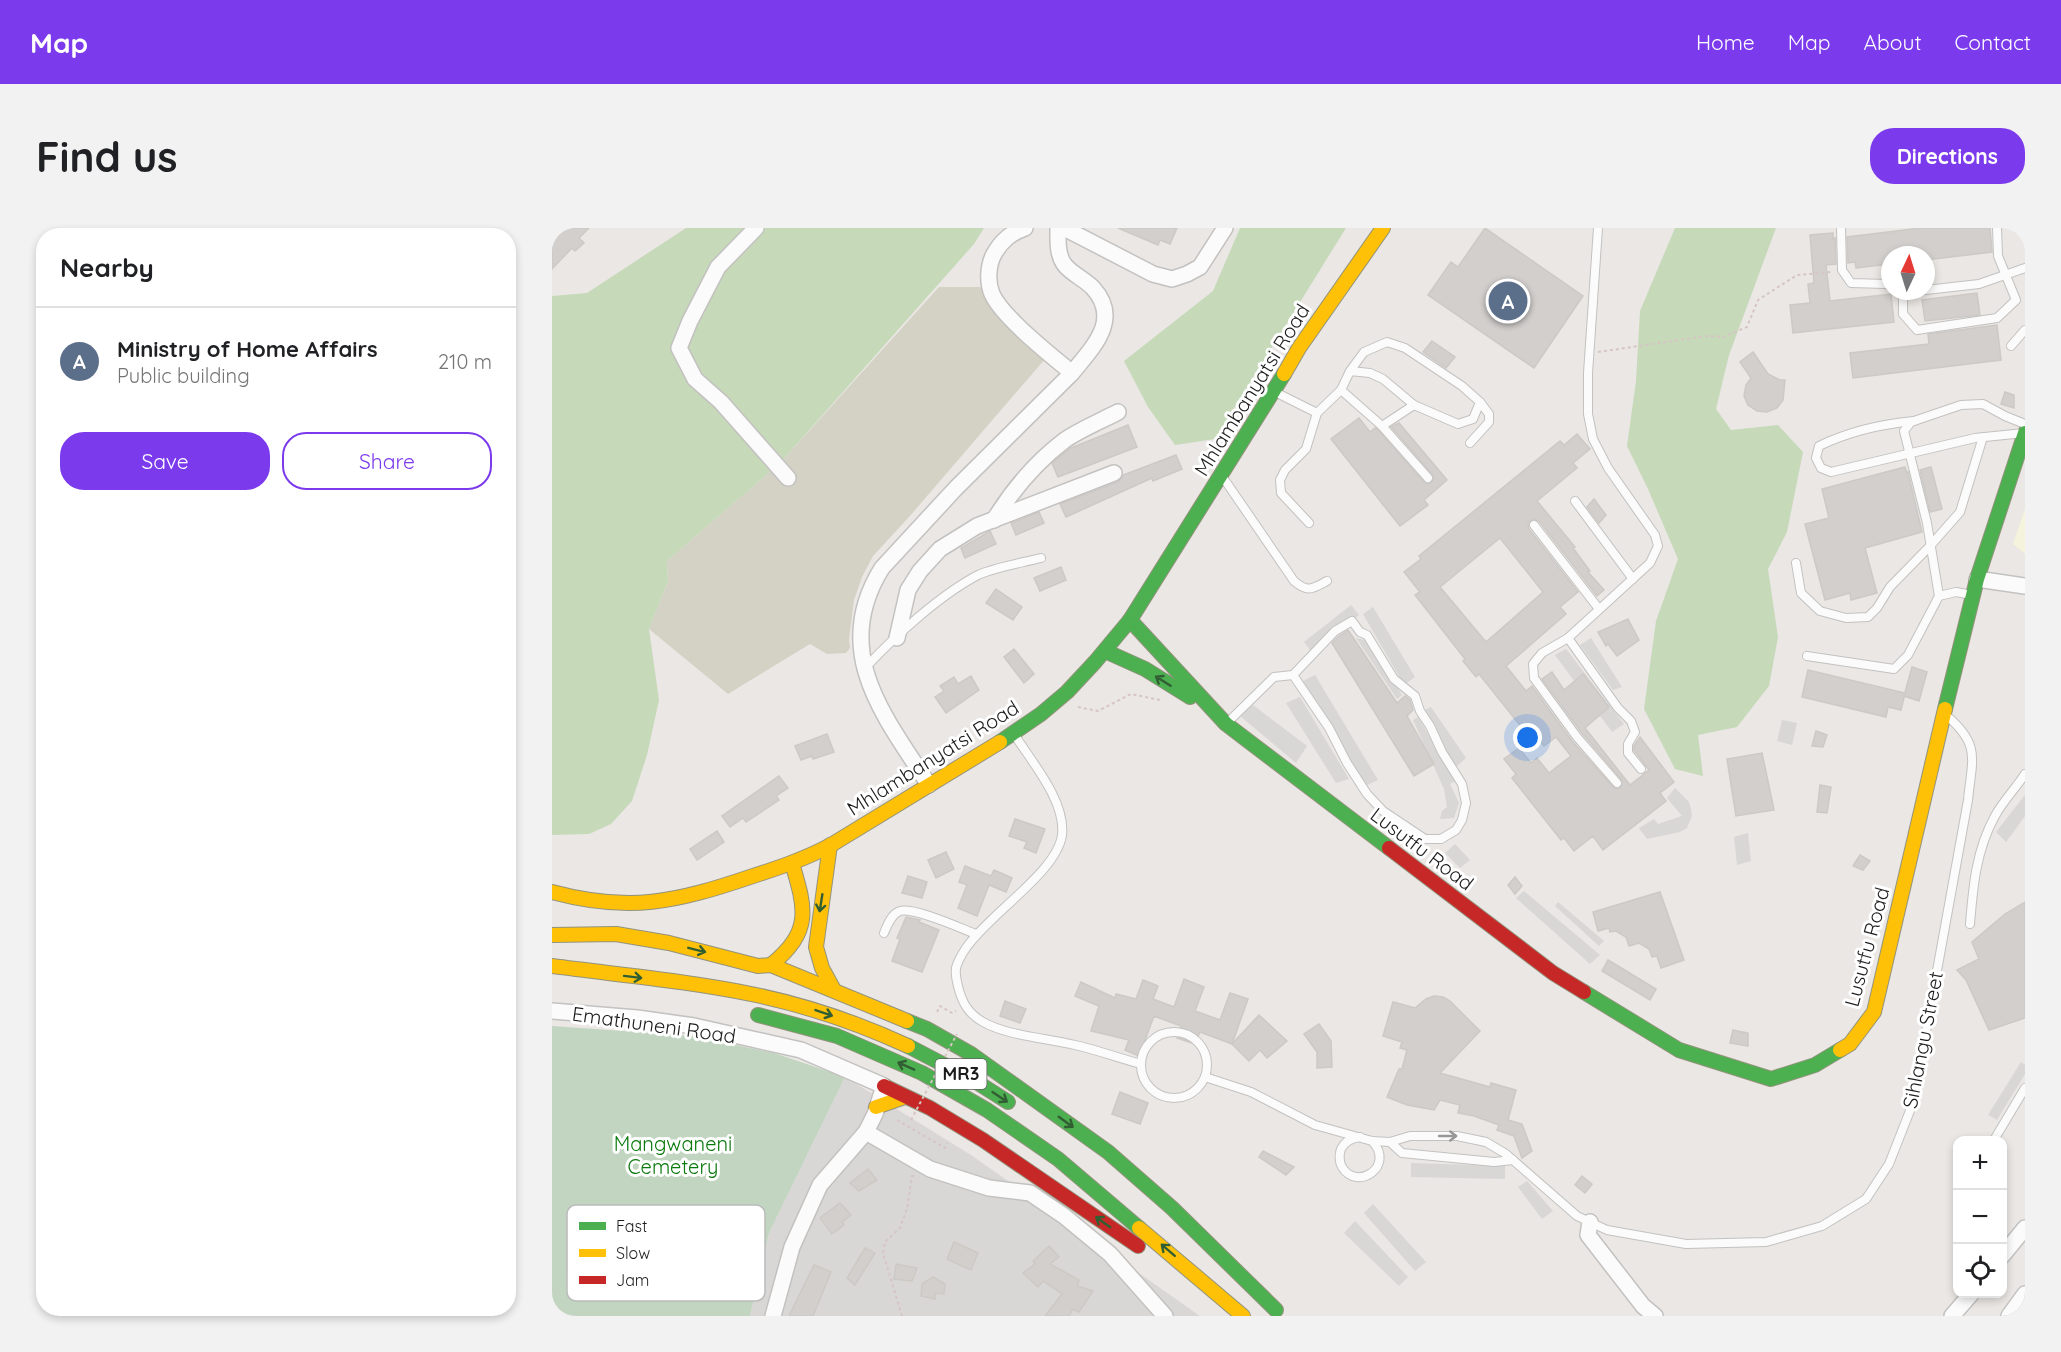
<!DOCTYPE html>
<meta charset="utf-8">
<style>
body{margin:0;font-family:Quicksand,sans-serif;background:#f2f2f2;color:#202124}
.controls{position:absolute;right:18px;bottom:18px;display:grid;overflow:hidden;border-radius:12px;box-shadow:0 3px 9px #0003}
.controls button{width:54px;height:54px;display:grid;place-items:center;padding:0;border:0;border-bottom:2px solid #e0e0e0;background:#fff;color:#202124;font:30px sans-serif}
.compass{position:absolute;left:1329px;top:18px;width:54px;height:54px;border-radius:50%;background:#fff;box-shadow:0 3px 9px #0003;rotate:4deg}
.you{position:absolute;left:976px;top:510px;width:21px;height:21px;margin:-15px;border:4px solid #fff;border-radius:50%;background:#1a73e8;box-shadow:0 0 0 9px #1a73e833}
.badge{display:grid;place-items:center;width:39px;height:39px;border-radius:50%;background:#7c3aed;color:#fff;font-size:20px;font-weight:700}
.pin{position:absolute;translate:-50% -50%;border:3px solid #fff;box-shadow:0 2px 6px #0006}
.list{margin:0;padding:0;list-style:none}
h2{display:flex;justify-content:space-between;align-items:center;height:78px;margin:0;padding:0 24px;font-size:26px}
h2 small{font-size:20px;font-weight:400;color:#757577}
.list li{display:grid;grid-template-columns:39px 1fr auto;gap:18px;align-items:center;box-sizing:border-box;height:108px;padding:0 24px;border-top:2px solid #e0e0e0}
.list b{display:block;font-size:22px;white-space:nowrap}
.list p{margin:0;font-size:20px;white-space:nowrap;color:#757577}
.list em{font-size:20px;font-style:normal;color:#757577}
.actions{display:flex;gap:12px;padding:18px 24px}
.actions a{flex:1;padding:14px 0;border:2px solid #7c3aed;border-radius:24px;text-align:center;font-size:21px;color:#7c3aed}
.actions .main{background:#7c3aed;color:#fff}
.icon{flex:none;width:33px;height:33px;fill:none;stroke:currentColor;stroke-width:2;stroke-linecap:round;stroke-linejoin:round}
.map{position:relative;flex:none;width:1473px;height:1088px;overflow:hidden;border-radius:24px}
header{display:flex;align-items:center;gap:36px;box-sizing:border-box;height:84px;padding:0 30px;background:#7c3aed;color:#fff}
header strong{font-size:28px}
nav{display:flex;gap:33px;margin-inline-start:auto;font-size:21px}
.intro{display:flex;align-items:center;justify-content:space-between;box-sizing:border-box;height:144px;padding:0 36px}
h1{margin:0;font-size:42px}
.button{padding:15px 27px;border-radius:24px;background:#7c3aed;color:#fff;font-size:21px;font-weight:700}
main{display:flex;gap:36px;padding:0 36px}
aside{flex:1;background:#fff;border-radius:24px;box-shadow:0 3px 9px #0003}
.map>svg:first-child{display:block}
.residential{fill:#d9d7d6}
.education{fill:#f6f3dd}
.religious{fill:#d8d7d6}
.construction{fill:#d4d2c5}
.forest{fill:#c6d9b9}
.cemetery{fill:#c2d5c1}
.building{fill:#d2cfcd;stroke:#cdc9c5;stroke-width:1.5;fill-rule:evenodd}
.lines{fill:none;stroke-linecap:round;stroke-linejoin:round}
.lane-casing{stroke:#c3c2c0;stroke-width:10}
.street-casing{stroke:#c3c2c0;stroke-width:18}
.fast-casing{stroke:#93937c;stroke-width:16}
.slow-casing{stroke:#93937c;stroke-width:16}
.jam-casing{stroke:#93937c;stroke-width:16}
.path{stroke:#d6c5c3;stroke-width:2;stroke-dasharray:3 3;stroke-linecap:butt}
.lane{stroke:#fcfbfb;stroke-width:8}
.street{stroke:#fcfbfb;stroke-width:15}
.fast{stroke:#4caf50;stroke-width:14}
.slow{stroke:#ffc107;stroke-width:14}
.jam{stroke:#c62828;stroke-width:14}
.path-bridge{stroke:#d6c5c3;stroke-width:2;stroke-dasharray:3 3;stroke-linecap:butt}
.oneway{stroke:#325e33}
.oneway2{stroke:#979797}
.labels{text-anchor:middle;stroke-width:6;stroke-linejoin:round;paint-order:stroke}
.shield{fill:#fff;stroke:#606060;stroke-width:1.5}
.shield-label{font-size:18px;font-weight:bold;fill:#1c1c1c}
.street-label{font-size:20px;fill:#1c1c1c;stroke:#fff}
.park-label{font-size:20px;fill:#0a790c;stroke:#fff}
.key{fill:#fff;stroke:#bbb;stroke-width:1.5}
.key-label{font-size:16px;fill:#1c1c1c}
</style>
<header>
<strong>Map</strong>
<nav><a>Home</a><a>Map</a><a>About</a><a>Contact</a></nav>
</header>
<div class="intro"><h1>Find us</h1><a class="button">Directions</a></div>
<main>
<aside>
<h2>Nearby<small></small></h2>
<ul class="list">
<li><span class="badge" style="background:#5c6f8a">A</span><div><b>Ministry of Home Affairs</b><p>Public building</p></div><em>210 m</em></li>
</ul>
<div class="actions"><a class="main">Save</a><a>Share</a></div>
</aside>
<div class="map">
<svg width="1473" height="1088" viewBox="0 0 1473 1088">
<rect width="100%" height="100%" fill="#eae7e4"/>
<!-- residential -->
<path class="residential" d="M293,849L419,927L648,1088H198L217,1005Z"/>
<!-- education -->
<path class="education" d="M1473,281V326L1461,316Z"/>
<!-- religious -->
<g class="religious">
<path d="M799,377L807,387L759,423L752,414Z"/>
<path d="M821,379L863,449L852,457L811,386Z"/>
<path d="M804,410L813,412L850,467L845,471Z"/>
<path d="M1039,410L1070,459L1061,462L1028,417Z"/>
<path d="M1014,421L1072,496L1060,504L1003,427Z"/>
<path d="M763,447L826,552L813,558L751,453Z"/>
<path d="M748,469L797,551L784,555L734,475Z"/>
<path d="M701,477L755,518L744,535L687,487Z"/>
<path d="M879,479L914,530L904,539L871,483Z"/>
<path d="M866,489L903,553L898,556L907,575L902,590L888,591L890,583L895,579L892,561L861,492Z"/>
<path d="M1230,492L1245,495L1240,517L1225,513Z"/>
<path d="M1123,560L1137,574L1139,581L1140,588L1135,600L1128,604L1095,611L1087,600L1102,591L1106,596L1130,588L1115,570Z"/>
<path d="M1473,567V588L1454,614L1444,604Z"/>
<path d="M1196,605L1199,633L1185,637L1182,609Z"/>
<path d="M903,616L918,632L908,640L893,625Z"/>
<path d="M972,663L1048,727L1038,736L964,670Z"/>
<path d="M1006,674L1052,713L1047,718L1003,678Z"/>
<path d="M1469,834L1473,837V846L1445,892L1436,887Z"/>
<path d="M859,935L953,938V951L859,949Z"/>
<path d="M975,953L1001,983L990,991L966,959Z"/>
<path d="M821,976L874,1034L863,1043L812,985Z"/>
<path d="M803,993L856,1049L847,1058L792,1005Z"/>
</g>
<!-- construction -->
<path class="construction" d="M387,59H428L493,131L357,289L321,328L310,349L302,372L297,411L298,420L294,425L275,426L258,416L176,466L97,401L116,353L115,333L228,235Z"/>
<!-- forest -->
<g class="forest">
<path d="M134,0H432L422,16L228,235L115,333L116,353L97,401L107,472L95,527L80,573L59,596L37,606L0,607V68L35,65Z"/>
<path d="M688,0H794L663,211L623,217L596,179L572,133L661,63Z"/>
<path d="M1123,0H1224L1177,127L1164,181L1179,202L1226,197L1251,224L1235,304L1216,341L1226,409L1217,458L1185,499L1146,507L1151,548L1123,541L1092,481L1104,393L1126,331L1096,261L1075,218L1084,153L1088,83Z"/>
</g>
<!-- cemetery -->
<path class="cemetery" d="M0,798L141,808L222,825L293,849L217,1005L198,1088H0Z"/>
<!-- building -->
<g class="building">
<path d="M4,0H37L27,10L32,15L23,23L20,20L0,41V4Z"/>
<path d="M566,0H625L618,16L608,12L606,17Z"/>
<path d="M933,0L1031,68L982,140L876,67L899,34L906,39Z"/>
<path d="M1369,0H1438L1440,24L1374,32V27H1338V36L1304,40L1303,34L1296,35L1295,9Z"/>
<path d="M1281,5V11L1283,10L1284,36L1274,37L1278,73L1339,66L1342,94L1241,105L1238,77L1258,75L1256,56L1262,55L1258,7Z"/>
<path d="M1425,65L1428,87L1373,93L1370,72Z"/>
<path d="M1445,97L1449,132L1301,150L1298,125L1377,116L1376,106Z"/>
<path d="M880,113L903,129L894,140L871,124Z"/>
<path d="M1201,124L1216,146L1228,152H1233L1231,172L1225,180L1215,184L1205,183L1196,177L1192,168L1194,157L1199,150L1188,134Z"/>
<path d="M1453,164L1462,167V180L1449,176Z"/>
<path d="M807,190L818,204L823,200L826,202L872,254L875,256L879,255L882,251L880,246L839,199L847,195L895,252L872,272L876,277L848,298L779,211Z"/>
<path d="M576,197L585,219L506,249L500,235L519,220Z"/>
<path d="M1025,206L1038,221L1021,235L1025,240L985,273L1023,319L1021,320L1038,343L1036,344L1052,362L1045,368L987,293L982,291L978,293L976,297L977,301L1026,364L1008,379L1014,386L954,438L974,463L980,458L1020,513L1061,559L1066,561L1069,559L1070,552L1030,505L990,451L1000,444L1012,462L1031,446L1057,479L1033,500L1078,557L1097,542L1082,522V518L1088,509L1122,554L1108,565L1114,573L1051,622L1041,608L1022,623L1012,610L1009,612L960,550L964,546L952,531L967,520L979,535L985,530L997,545L1019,528L1004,509L992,518L979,502L975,506L927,446L924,449L911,433L913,431L863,367L868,364L852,344L869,331L867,328L1008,213L1012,217ZM948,310L991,364L934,414L888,359Z"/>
<path d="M624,227L630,241L601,253L600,250L514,289L508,276L566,254L571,247Z"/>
<path d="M1353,239L1355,245L1356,244L1370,304L1313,320L1325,365L1299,372L1298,365L1273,372L1253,296L1277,290L1270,261Z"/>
<path d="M1379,239L1390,281L1378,284L1368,242Z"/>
<path d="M1042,271L1054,287L1047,295L1035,279Z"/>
<path d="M487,284L492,295L464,307L459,295Z"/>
<path d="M438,303L444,316L413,330L409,320Z"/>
<path d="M509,339L514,352L488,363L482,350Z"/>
<path d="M444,361L470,379L461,392L434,375Z"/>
<path d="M1076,391L1087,412L1065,428L1056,416L1054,418L1046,404Z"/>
<path d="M796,402L845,475L853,468L858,472L861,482L855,488L882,536L862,548L780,415L787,408Z"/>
<path d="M462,421L482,446L472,455L452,429Z"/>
<path d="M1360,439L1375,444L1367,473L1352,468Z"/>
<path d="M1256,442L1353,465L1349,482L1336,479L1334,489L1250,469Z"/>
<path d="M419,448L427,462L394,485L383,469L392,463L388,458L402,449L406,456Z"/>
<path d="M1264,503L1275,507L1271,519L1260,518Z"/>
<path d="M275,506L282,524L261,531L260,528L249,532L243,518Z"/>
<path d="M1210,525L1222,582L1184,588L1175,531Z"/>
<path d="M227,548L236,560L224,568L227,572L194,594L191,590L178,599L170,588Z"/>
<path d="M1268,557L1279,559L1275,585L1265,584Z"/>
<path d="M463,591L493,601L484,625L472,620L475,614L457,608Z"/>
<path d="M165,603L172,614L145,632L138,621Z"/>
<path d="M394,624L402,641L384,650L376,632Z"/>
<path d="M1308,627L1318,633L1311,642L1301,638Z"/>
<path d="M413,638L439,648L442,642L460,650L454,664L437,657L425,688L406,680L415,657L407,654Z"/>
<path d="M356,648L375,654L370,670L350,665Z"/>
<path d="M963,649L970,658L963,666L956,657Z"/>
<path d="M1108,664L1132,732L1109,740L1105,728L1100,729L1097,721L1087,715L1077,718L1074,709L1064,703L1058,704L1057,700L1046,703L1041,684Z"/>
<path d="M1473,674V790L1437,802L1414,752L1405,742L1427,731L1420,714L1453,686Z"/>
<path d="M354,689L368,692L367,694L387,702L370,744L340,733L348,711L345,710Z"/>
<path d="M1056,732L1104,761L1098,772L1050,743Z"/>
<path d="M632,751L652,759L643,783L668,792L678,765L696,771L680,816L648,804L643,816L625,810L629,798L602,788L587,828L573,822L577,812L539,803L547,778L523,768L529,754L563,770L564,766L584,771L591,752L606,758L601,771L622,779Z"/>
<path d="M882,768L891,769L898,773L928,803L888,845L938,859L939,855L964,862L956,892L970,896L980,923L970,930L962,908L945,902L947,897L922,888L906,885L908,877L888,872L882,882L855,877L835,869L847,841H850L855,822L848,820L850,814L831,808L841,774L863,780L874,771Z"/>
<path d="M453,773L474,781L468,795L448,788Z"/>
<path d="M707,787L735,813L715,830L708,822L697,833L680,816Z"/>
<path d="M767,796L779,813L780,839L765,840V824L752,806Z"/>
<path d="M1181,802L1196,805V818L1178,815Z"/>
<path d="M568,864L596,875L588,896L560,886Z"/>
<path d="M711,923L742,939L734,947L707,929Z"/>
<path d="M316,941L325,952L307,963L298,955Z"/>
<path d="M1030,948L1040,956L1033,965L1023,957Z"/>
<path d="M288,975L299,987L290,994L292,997L280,1006L268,990Z"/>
<path d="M402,1014L426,1025L419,1042L395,1031Z"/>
<path d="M497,1018L507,1029L498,1036L527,1052L525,1058L541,1063L527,1084L521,1081L517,1088H493L510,1066L491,1053L486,1059L471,1045L483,1036L481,1033Z"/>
<path d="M313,1020L323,1025L303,1057L295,1050Z"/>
<path d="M344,1036L365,1040L360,1053L342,1051Z"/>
<path d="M262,1037L279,1044L261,1088H237Z"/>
<path d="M381,1049L393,1056L392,1066L384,1065L383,1071L369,1068L370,1056Z"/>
</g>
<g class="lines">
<defs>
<g id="lane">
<path d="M1046,0L1036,145V186L1041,211L1056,240L1103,307L1106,318L1098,335L1016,410L990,425L981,436L982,450L1025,509L1065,555"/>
<path d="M1289,0L1290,42L1299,55L1334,56L1338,58"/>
<path d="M1374,62L1427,56L1473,40"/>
<path d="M1347,63L1351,65L1366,63"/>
<path d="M1351,65V86L1365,102L1445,90L1464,72L1446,28L1445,0"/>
<path d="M1459,118L1473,102"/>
<path d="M789,162L830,198L876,250"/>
<path d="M723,164L765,185"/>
<path d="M1362,193C1330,196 1296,204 1267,218L1264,230L1269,240L1279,244L1423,210L1472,205"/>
<path d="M830,198L862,177"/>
<path d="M918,215L937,194V186L928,174"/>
<path d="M670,248L742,353C756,365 760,361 775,353"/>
<path d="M1023,273L1081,351"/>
<path d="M757,295L729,265L728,252L733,242L754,221L765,185L789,162L798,143L818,145L831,151L862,177L906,196L921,191L928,174L910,158L853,120L835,114L812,124L798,143"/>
<path d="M982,297L1047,381"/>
<path d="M1244,335L1249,365L1268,383L1294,390L1316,389L1325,380L1338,359L1378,318L1408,284L1431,209"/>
<path d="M1387,368L1375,295L1352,203L1359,194L1409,177L1431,176L1453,188L1473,196"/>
<path d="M1016,410L1066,480L1079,493L1083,504L1076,516V525L1089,541"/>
<path d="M1255,428L1342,441L1356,427L1387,368L1404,364L1420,367"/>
<path d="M314,439C343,408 388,367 426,347C443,339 470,335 489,330"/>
<path d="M675,495L722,449L741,447L783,403L800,393L808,404L815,407L842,451L863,468L868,483L878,498L890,524L910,556L914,575L910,592L904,602L889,611H873L831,583L815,566L795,535L777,500L741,447"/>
<path d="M462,506C479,533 514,573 510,607C505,644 437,686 414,720C410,726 406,732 404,740C403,747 405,755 407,762C411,776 417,786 431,794C456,808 495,810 523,817C545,822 567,830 589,836"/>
<path d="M1418,696C1421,659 1424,622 1443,588C1451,573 1464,560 1473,546"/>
<path d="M332,705C335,698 339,686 348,683C362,679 408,700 424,706"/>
<circle cx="622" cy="837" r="33"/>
<path d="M653,849L699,864L763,897L820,913L838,914L858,908H905L934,914L954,926L1025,988L1055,1002L1134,1016L1214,1014L1270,998L1314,971L1337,936L1361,875L1416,572C1420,531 1429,517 1395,488"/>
<path d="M808,909C800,910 793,913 789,921C787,926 787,934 790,939C805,964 844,938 820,913"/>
<path d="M1442,912L1473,860"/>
<path d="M838,914L850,925L942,934L961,932"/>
</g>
<g id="street">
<path d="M204,0L166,39L138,93L127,120L143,151L169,174L236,250"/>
<path d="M506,0C506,12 505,26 512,36C519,46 533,51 541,60C570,92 540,120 520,145"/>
<path d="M508,0L514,1L601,46L620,51L635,46L648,39L673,0"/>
<path d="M442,292C461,261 484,234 513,212C529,201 549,193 566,184"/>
<path d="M1425,351L1473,358"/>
<path d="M345,410L356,362L368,343L388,321L425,298L562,245"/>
<path d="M377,557C332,488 278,423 330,340L404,260L520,145C499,127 451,90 440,66C435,54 436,37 442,26C450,12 459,5 473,0"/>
<path d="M0,783L85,790L142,798L200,811L249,822L332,858L323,886L314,904L268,957L240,1019L221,1088"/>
<path d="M314,904L378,941L437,960L478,965L512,988L558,1026L613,1088"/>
<path d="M1038,994L1036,1007L1091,1078L1103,1088"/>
<path d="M1450,1028L1473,1000"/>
<path d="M1400,1088L1419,1066"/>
<path d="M1457,1088L1473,1066"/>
</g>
<g id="fast">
<path d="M578,392L674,496L837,620"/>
<path d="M553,423L593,441L638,469"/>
<path d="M1393,481L1425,351L1473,205"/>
<path d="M448,514L489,486L515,464L543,434L578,392L732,146"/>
<path d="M1032,764L1127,822L1219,851L1263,837L1288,822"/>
<path d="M206,787L285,808L370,845L435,882L506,931L587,1000"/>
<path d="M355,793L375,801L419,826L556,924L620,980L724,1082"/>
<path d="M356,818L423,853L456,874"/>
</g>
<g id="slow">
<path d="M732,146L747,120L831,0"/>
<path d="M278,617L264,719L270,740L282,762"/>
<path d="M0,664C77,685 124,674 198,649C226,640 253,631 279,617L448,514"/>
<path d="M0,707L64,706L117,715L206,738L219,737L355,793"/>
<path d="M219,737C260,703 254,682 240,635"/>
<path d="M0,738C68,747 137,753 204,767C256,778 308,796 356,818"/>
<path d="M1288,822L1298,816L1322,784L1393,481"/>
<path d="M324,879L353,869"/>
<path d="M587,1000L691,1088"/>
</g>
<g id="jam">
<path d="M837,620L1001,745L1032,764"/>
<path d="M332,858L378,880L431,912L586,1018"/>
</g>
</defs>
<!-- lane casing -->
<use href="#lane" class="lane-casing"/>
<!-- street casing -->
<use href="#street" class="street-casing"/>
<!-- fast casing -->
<use href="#fast" class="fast-casing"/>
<!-- slow casing -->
<use href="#slow" class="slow-casing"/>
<!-- jam casing -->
<use href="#jam" class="jam-casing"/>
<!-- path -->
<g class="path">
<path d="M1046,124L1155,108L1171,109L1195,99L1206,72L1245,47L1279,44"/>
<path d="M526,479L546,483L579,466L608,472"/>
<path d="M385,784L388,778L400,785L404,783"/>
<path d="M345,892L393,920L395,915"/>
<path d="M350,1088L331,1025L333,1014L348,1000L355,981L360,948H362"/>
</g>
<!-- lane -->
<use href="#lane" class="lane"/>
<!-- street -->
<use href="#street" class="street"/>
<!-- fast -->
<use href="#fast" class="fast"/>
<!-- slow -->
<use href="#slow" class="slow"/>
<!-- jam -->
<use href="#jam" class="jam"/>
<!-- path-bridge -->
<path class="path-bridge" d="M359,892L405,806"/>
</g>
<!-- one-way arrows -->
<defs><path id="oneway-shaft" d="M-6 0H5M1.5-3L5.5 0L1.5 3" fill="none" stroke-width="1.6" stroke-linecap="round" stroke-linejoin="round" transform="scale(1.5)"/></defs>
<g class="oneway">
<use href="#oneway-shaft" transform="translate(611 453) rotate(-148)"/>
<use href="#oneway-shaft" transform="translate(269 675) rotate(99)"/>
<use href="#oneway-shaft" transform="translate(145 722) rotate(14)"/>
<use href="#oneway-shaft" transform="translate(81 749) rotate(7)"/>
<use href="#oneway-shaft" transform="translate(272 785) rotate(19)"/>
<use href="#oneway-shaft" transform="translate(354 838) rotate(-156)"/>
<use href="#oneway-shaft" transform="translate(448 869) rotate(34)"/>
<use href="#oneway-shaft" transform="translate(514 894) rotate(36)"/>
<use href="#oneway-shaft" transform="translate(551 994) rotate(-145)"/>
<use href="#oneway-shaft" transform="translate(616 1022) rotate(-139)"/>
</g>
<use class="oneway2" href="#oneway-shaft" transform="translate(896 908)"/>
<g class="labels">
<!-- shield labels -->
<rect class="shield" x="383.5" y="831" width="51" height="30" rx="4.5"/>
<g class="shield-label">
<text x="409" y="852">MR3</text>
</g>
<!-- street labels -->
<g class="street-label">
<text transform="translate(700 162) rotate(-58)" y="7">Mhlambanyatsi Road</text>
<text transform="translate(381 530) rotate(-32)" y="7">Mhlambanyatsi Road</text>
<text transform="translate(870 621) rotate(37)" y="7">Lusutfu Road</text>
<text transform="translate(1315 719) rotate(-75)" y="7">Lusutfu Road</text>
<text transform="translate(102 797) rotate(8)" y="7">Emathuneni Road</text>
<text transform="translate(1371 812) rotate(-79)" y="7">Sihlangu Street</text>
</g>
<!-- park labels -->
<g class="park-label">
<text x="121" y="923">Mangwaneni<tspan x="121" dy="23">Cemetery</tspan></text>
</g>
</g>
<!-- legend -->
<rect x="15" y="977" width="198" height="96" rx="9" class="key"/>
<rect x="27" y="994" width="27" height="8" fill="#4caf50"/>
<rect x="27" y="1021" width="27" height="8" fill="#ffc107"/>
<rect x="27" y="1048" width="27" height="8" fill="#c62828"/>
<g class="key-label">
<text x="64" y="1004">Fast</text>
<text x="64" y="1031">Slow</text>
<text x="64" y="1058">Jam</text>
</g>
</svg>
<div class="controls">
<button>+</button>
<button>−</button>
<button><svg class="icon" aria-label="locate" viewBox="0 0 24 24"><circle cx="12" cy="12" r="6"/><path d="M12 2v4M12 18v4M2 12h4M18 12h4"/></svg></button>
</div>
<svg class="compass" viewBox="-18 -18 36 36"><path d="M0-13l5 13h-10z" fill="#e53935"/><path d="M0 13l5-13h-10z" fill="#757577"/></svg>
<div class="you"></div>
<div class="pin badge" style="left:956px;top:73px;background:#5c6f8a">A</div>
</div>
</main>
